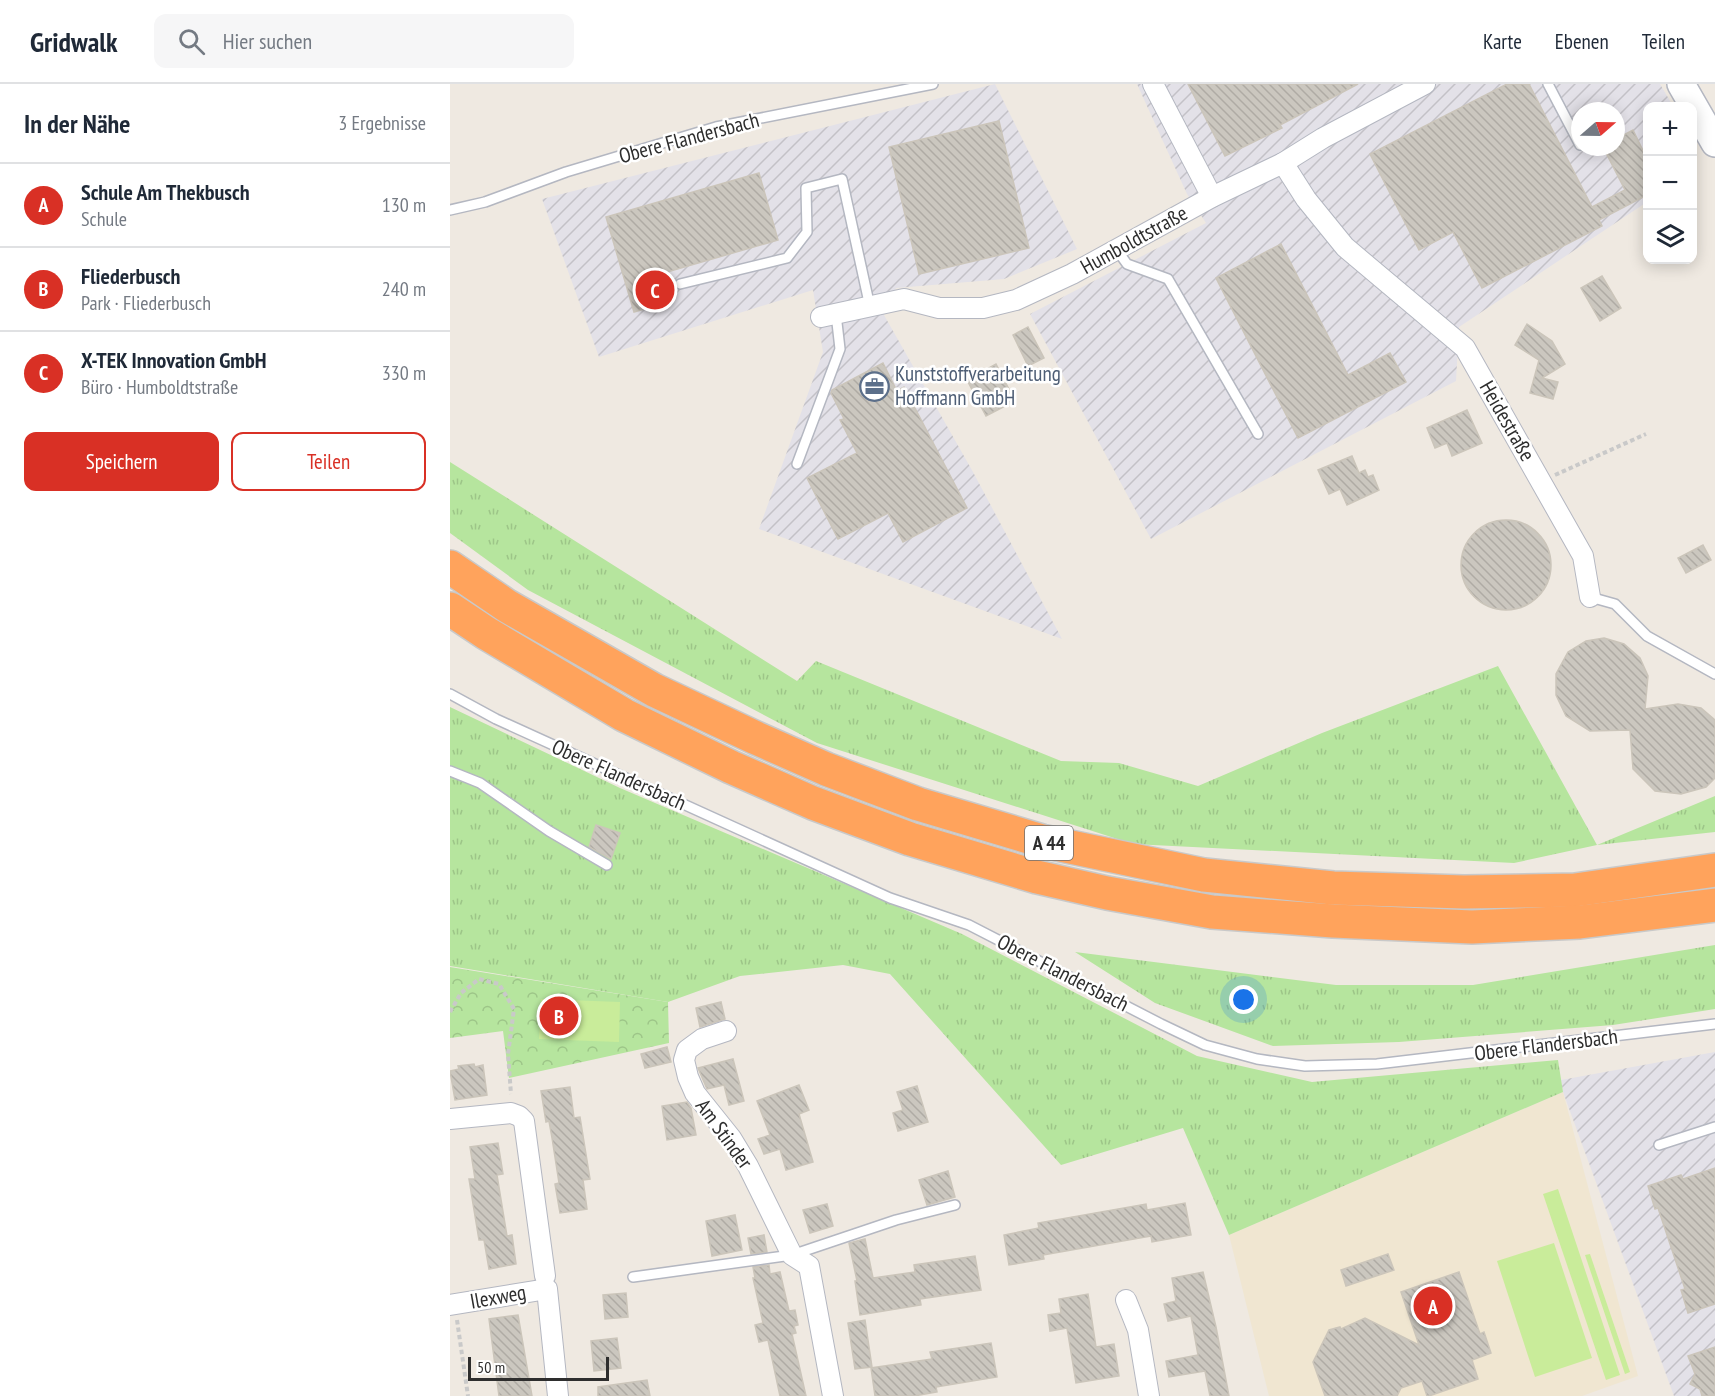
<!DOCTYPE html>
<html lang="de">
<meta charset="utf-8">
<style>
body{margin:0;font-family:"PT Sans Narrow",sans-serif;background:#f6f6f7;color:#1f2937}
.controls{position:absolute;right:18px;top:18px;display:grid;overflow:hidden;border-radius:12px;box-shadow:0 3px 15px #0003}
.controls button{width:54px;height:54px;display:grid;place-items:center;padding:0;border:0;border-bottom:2px solid #e0e1e3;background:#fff;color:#1f2937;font:30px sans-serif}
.compass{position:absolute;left:1121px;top:18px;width:54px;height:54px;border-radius:50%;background:#fff;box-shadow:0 3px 15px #0003;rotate:70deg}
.scale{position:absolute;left:18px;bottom:15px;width:141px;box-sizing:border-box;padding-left:6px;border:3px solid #2e2e2e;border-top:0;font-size:16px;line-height:21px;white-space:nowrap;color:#2e2e2e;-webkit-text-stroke:4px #fff;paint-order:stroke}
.you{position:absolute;left:794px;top:916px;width:21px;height:21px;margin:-15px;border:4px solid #fff;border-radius:50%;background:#1a73e8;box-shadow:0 0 0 9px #1a73e833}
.badge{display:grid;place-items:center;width:39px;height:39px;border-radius:50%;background:#d93025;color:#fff;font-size:20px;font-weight:700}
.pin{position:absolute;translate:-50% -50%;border:3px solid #fff;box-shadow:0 2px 6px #0006}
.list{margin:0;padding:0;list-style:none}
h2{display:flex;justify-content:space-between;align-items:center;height:78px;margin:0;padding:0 24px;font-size:26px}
h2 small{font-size:20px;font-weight:400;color:#747a83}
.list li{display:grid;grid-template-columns:39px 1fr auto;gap:18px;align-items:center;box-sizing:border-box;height:84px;padding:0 24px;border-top:2px solid #e0e1e3}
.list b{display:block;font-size:22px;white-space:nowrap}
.list p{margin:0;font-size:20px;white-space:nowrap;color:#747a83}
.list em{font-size:20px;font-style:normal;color:#747a83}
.actions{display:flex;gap:12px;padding:18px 24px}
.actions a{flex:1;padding:14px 0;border:2px solid #d93025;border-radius:12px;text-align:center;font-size:21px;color:#d93025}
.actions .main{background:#d93025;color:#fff}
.icon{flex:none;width:33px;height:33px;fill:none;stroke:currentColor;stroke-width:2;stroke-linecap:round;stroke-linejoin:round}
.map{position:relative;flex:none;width:1265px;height:1312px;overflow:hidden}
header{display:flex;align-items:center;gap:36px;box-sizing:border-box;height:84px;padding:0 30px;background:#fff;border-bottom:2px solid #e0e1e3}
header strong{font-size:28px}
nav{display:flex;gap:33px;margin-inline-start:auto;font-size:21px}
.search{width:420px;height:54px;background:#f6f6f7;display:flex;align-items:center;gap:15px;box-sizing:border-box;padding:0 21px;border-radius:12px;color:#747a83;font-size:22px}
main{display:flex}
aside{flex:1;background:#fff}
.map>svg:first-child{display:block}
.industrial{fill:url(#industrial-furrows);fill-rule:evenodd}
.education{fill:#f0e6d1}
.grass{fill:url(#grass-tufts)}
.park{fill:url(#park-crowns)}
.pitch{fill:#c9ec9a}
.building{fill:url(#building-back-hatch);stroke:#cbc5ba;stroke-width:1.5}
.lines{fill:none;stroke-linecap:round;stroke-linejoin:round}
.lane-casing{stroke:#b4b7c1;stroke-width:12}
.street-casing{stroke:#b4b7c1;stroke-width:22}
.secondary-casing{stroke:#b4b7c1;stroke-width:30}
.highway-casing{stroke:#c9c9c9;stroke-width:36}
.path{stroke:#c9c9c9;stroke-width:4;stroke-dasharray:4.5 3;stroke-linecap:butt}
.lane{stroke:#fff;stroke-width:9}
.street{stroke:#fff;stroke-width:20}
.secondary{stroke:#fff;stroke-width:27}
.highway{stroke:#ffa35c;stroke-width:33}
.labels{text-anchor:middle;stroke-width:5;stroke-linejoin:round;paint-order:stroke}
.shield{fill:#fff;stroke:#6d6d6d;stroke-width:1.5}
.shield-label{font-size:20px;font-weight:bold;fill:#2e2e2e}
.street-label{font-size:21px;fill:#2e2e2e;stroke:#fff}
.service-label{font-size:21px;fill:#4e5e75;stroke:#fff;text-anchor:start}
</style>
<header>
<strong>Gridwalk</strong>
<div class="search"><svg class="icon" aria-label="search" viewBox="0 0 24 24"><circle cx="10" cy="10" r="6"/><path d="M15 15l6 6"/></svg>Hier suchen</div>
<nav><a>Karte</a><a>Ebenen</a><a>Teilen</a></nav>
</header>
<main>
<aside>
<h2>In der Nähe<small>3 Ergebnisse</small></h2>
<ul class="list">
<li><span class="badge">A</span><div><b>Schule Am Thekbusch</b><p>Schule</p></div><em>130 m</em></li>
<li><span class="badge">B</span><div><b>Fliederbusch</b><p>Park · Fliederbusch</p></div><em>240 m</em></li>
<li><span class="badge">C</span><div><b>X-TEK Innovation GmbH</b><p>Büro · Humboldtstraße</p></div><em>330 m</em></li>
</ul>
<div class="actions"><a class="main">Speichern</a><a>Teilen</a></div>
</aside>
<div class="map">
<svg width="1265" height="1312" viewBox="0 0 1265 1312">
<defs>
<pattern id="industrial-furrows" width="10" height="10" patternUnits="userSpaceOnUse" patternTransform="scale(1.5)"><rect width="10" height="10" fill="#e3e1e8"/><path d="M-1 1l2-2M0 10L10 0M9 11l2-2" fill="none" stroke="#c3c1c7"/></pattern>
<pattern id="grass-tufts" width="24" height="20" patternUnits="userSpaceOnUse" patternTransform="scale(1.5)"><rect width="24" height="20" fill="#b6e59e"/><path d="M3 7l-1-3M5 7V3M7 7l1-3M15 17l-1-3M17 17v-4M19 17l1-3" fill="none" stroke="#9dc588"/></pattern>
<pattern id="park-crowns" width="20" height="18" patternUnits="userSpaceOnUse" patternTransform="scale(1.5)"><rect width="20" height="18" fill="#b6e59e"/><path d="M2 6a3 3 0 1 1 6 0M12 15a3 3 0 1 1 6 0" fill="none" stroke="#9dc588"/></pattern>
<pattern id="building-back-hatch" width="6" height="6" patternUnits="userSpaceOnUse" patternTransform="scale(1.5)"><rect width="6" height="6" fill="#cbc7bf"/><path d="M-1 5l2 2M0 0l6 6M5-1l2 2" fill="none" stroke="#afaba4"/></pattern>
</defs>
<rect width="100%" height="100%" fill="#efe9e1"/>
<!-- industrial -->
<g class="industrial">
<path d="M545,0L627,165L554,195L446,204L434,231L523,388L612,555L309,445L373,268L363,206L149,273L92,115Z"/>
<path d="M687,0H1210L1223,22H1198L1197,118L1009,243L1006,297L701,455L580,230L756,139L737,110ZM1130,27H1166V63H1130Z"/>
<path d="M1265,968V1312H1224L1113,1008L1111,996Z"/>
</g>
<!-- education -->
<path class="education" d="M1113,1008L1188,1292L1132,1312H819L779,1151Z"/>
<!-- grass -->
<g class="grass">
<path d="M0,378L347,597L366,577L611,677L669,679L748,702L872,649L1048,582L1147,761L1265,712V748L1147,761L1064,779L683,760L367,659L78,506L0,449Z"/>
<path d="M0,623L170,704L512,850L747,972L862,998L1108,976L1113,1008L779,1151L733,1044L611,1081L440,890L393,881L290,892L218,918L0,882Z"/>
<path d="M1265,861V925L1163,941L949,958L823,962L705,919L625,868L886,901H1023Z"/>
</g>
<!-- park -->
<path class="park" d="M0,883L218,918L219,959L59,994L53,947L0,954Z"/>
<!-- pitch -->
<g class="pitch">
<path d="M91,915L170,918L169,958L89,955Z"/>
<path d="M1108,1105L1170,1291L1156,1296L1093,1110Z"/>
<path d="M1104,1159L1142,1274L1085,1293L1047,1177Z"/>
<path d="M1140,1170L1180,1288L1175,1290L1135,1171Z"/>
</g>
<!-- building -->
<g class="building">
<path d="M738,0H908L830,41L832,44L775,72Z"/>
<path d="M1057,0H1079L1142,123L1175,106L1153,63H1166V55L1183,46L1197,75V111L1149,136L1152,142L1032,204L1003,148L969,166L920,70Z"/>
<path d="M549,37L579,164L469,190L439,63Z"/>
<path d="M309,89L328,156L210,190L218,218L184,228L156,133Z"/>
<path d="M831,160L898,291L940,269L956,298L848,354L766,194Z"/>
<path d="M1152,192L1171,224L1150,237L1131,204Z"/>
<path d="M1077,240L1102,257L1115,280L1092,294L1108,298L1103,315L1080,309L1089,276L1065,261Z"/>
<path d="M578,243L594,274L578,282L563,251Z"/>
<path d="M433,279L447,307L454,303L517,424L453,458L438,429L388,455L357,394L407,369L390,336L394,335L381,309L382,306Z"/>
<path d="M546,280L565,317L536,332L517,296Z"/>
<path d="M1017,326L1032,359L1002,372L997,359L985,364L977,344Z"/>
<path d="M902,372L909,389L915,386L918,393L923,391L929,406L897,421L890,405L879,410L868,386Z"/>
<circle cx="1056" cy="481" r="45"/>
<path d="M1253,461L1261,476L1236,489L1228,474Z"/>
<path d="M1154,554L1174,560L1190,574L1198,592L1195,625L1228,620L1251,624L1265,636V694L1256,703L1231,710L1205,707L1183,685L1180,646L1140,647L1116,632L1106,611V590L1118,568L1136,557Z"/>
<path d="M146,741L170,749L161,775L139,763Z"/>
<path d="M271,918L275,935L250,943L246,924Z"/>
<path d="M217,963L221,978L195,984L191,970Z"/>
<path d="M283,975L294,1017L279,1021L274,1001L257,1005L248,984Z"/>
<path d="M24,980L25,983L33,981L37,1011L5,1016L0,987L9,985L8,982Z"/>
<path d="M349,1001L359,1026L349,1030L363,1078L336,1086L330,1065L314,1070L308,1055L320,1051L307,1017Z"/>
<path d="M467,1002L478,1038L448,1047L443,1029L453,1026L447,1008Z"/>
<path d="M120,1003L124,1034L130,1033L140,1095L133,1096L137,1125L110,1129L105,1100L109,1099L102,1054L99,1037L96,1038L91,1007Z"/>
<path d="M237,1018L241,1024L246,1051L217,1056L212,1022Z"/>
<path d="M48,1059L53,1090L47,1091L57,1152L62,1151L66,1180L39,1185L34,1156H29L23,1120L19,1095H25L20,1063Z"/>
<path d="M1265,1084V1220L1238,1229L1231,1206L1235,1205L1208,1124L1205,1125L1198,1102L1231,1091L1233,1095Z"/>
<path d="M498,1087L505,1113L477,1121L469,1096Z"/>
<path d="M735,1119L741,1151L702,1158L701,1152L593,1171L594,1175L559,1181L554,1151L589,1144L588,1139L696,1120L697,1126Z"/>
<path d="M377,1120L383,1142L360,1149L353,1126Z"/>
<path d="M285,1131L292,1166L262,1172L256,1137Z"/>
<path d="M314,1151L317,1168L301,1170L298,1154Z"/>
<path d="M415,1155L423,1194L465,1188L464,1181L525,1172L531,1206L470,1215L471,1221L410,1231L405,1197H407L399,1159Z"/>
<path d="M938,1170L944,1186L896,1202L891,1186Z"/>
<path d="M319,1181L320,1190L330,1188L339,1227L345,1226L348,1241L344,1242L346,1249L342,1250L356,1312H330L318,1256L309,1258L305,1241L313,1239L303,1194H305L303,1183Z"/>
<path d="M753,1188L766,1243L779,1312H760L755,1287L719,1293L716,1277L748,1271L741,1232L718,1237L714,1220L726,1217L722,1194Z"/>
<path d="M1009,1188L1030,1250L1034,1248L1041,1269L1022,1276L1028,1295L979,1312H977L972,1297L951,1304L947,1312H875L863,1278L879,1246L890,1243L891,1245L915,1234L969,1261L951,1208Z"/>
<path d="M176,1209L178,1233L155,1235L153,1211Z"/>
<path d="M638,1210L646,1263L664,1260L669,1292L626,1299L617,1244L600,1247L598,1231L611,1229L609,1215Z"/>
<path d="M68,1231L82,1312H49L39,1235Z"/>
<path d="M415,1236L422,1283L405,1285L398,1239Z"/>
<path d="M167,1254L171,1284L144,1287L141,1257Z"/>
<path d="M541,1259L547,1293L486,1303L487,1308L464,1312H425L421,1284L482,1275L480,1268Z"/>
<path d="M1265,1263V1312H1252L1250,1305L1240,1300L1245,1290L1238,1272Z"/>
<path d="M197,1296L200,1312H148V1303Z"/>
</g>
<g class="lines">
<defs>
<g id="lane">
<path d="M1098,0L1130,61"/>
<path d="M0,126L35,118L116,88L266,43L483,0"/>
<path d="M667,166L677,180L718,195L808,350"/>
<path d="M230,200L337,174L357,148L356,104L392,95L420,223"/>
<path d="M347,380L390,265L386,230"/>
<path d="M1140,513L1165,520L1197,552L1265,590"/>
<path d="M0,610L46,635L440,814L519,841L711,940L755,961L807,975L855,982L927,980L1265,940"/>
<path d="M0,687L30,699L99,747L157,781"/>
<path d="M1209,1061L1265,1043"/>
<path d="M183,1193L342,1171L446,1136L505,1121"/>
</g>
<g id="street">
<path d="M703,0L762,113"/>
<path d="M833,79L856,115L895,163L1015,264L1133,472L1140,513"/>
<path d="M371,233L454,215L489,224H533L566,216L622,190L762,113L833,79L873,54L975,0"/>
<path d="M276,947L252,955L237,966L234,976L238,993L245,1009L281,1054L298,1082L342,1171L359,1182L383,1312"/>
<path d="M0,1035L61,1029L69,1032L74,1037L95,1192"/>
<path d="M676,1216L688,1246L699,1312"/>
<path d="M0,1221L97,1205L108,1312"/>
</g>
<path id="secondary" d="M1231,0L1265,59"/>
<g id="highway">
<path d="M0,483L57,522L204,606L306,654L376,685L468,720L592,757L754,791L883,804L1014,808L1125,806L1265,786"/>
<path d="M0,525L36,549L174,631L281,683L363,719L460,755L587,793L657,809L762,828L883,837L1022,843L1130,838L1265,821"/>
</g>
</defs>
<!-- lane casing -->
<use href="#lane" class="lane-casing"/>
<!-- street casing -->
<use href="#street" class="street-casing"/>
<!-- secondary casing -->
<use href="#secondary" class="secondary-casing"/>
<!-- highway casing -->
<use href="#highway" class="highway-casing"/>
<!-- path -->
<g class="path">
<path d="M1105,391L1196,350"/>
<path d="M0,928L11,909L29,895L49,900L64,925L58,970L61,1010"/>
<path d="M7,1236L18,1312"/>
</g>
<!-- lane -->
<use href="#lane" class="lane"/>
<!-- street -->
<use href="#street" class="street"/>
<!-- secondary -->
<use href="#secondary" class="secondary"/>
<!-- highway -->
<use href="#highway" class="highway"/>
</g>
<!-- icons -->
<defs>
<symbol id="office-ring" viewBox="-11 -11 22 22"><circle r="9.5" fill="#fff" stroke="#5c6f8a" stroke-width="1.5"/><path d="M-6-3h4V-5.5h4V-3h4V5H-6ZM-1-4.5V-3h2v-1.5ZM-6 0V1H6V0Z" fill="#5c6f8a"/></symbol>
</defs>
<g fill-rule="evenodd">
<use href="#office-ring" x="408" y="286" width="33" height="33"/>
</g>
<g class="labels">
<!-- shield labels -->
<rect class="shield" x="575" y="742" width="48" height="34" rx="4.5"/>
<g class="shield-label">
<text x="599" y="766">A 44</text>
</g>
<!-- street labels -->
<g class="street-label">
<text transform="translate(239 54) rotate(-15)" y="7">Obere Flandersbach</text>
<text transform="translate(684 156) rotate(-29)" y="7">Humboldtstraße</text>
<text transform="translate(1057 337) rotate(60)" y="7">Heidestraße</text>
<text transform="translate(169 691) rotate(24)" y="7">Obere Flandersbach</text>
<text transform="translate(613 889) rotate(27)" y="7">Obere Flandersbach</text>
<text transform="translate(1096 961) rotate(-7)" y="7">Obere Flandersbach</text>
<text transform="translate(274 1050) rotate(54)" y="7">Am Stinder</text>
<text transform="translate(48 1213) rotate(-10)" y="7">Ilexweg</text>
</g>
<!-- service labels -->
<g class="service-label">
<text x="445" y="297">Kunststoffverarbeitung<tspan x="445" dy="24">Hoffmann GmbH</tspan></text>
</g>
</g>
</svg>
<div class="controls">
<button>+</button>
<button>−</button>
<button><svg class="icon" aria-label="layers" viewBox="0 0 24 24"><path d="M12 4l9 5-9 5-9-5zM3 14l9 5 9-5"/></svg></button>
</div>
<svg class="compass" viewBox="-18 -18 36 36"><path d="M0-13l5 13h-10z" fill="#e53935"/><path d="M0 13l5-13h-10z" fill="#747a83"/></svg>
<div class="scale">50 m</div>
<div class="you"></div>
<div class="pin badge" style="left:983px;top:1222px">A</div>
<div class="pin badge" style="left:109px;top:932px">B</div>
<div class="pin badge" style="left:205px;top:206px">C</div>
</div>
</main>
